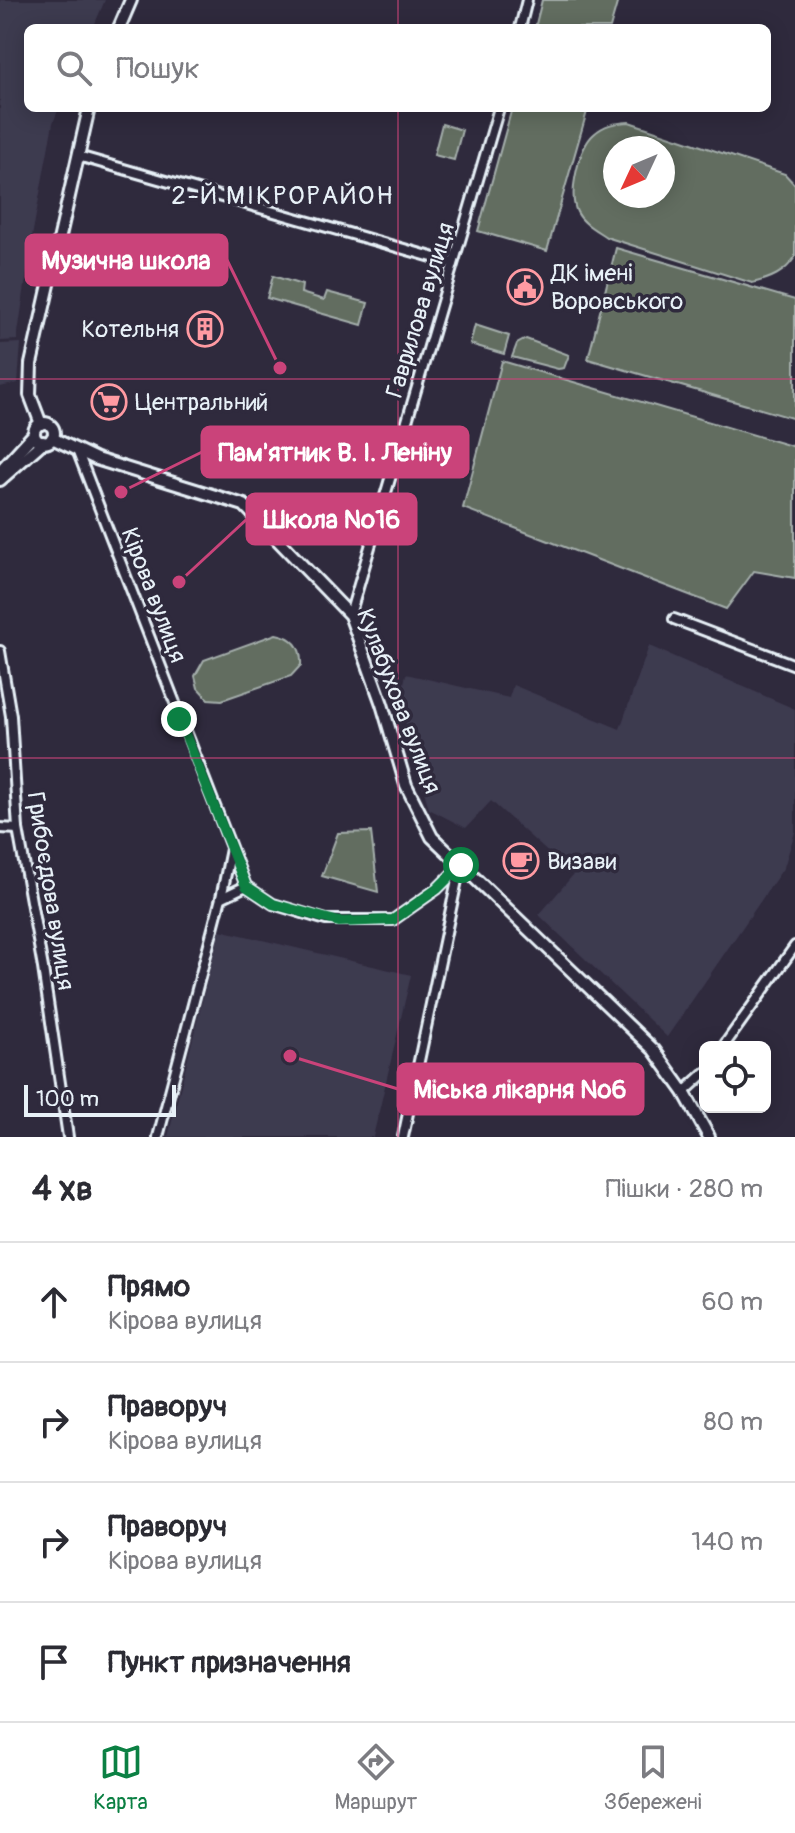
<!DOCTYPE html>
<html lang="uk">
<meta charset="utf-8">
<style>
body{margin:0;font-family:Pangolin,sans-serif;background:#f7f7f7;color:#2b2b33}
.controls{position:absolute;right:24px;bottom:24px;display:grid;overflow:hidden;border-radius:12px;box-shadow:0 4px 20px #0003}
.controls button{width:72px;height:72px;display:grid;place-items:center;padding:0;border:0;border-bottom:2px solid #e1e1e2;background:#fff;color:#2b2b33;font:40px sans-serif}
.compass{position:absolute;left:603px;top:136px;width:72px;height:72px;border-radius:50%;background:#fff;box-shadow:0 4px 20px #0003;rotate:226deg}
.scale{position:absolute;left:24px;bottom:20px;width:152px;box-sizing:border-box;padding-left:8px;border:4px solid #e8f1f8;border-top:0;font-size:22px;line-height:28px;white-space:nowrap;color:#e8f1f8;-webkit-text-stroke:6px #2f2a3d;paint-order:stroke}
.stop{position:absolute;width:24px;height:24px;margin:-18px;border:6px solid #0b8043;border-radius:50%;background:#fff}
.stop.end{background:#0b8043;border-color:#fff;box-shadow:0 2px 8px #0008}
.list{margin:0;padding:0;list-style:none}
h2{display:flex;justify-content:space-between;align-items:center;height:104px;margin:0;padding:0 32px;font-size:34px}
h2 small{font-size:26px;font-weight:400;color:#7c7c81}
.list li{display:grid;grid-template-columns:52px 1fr auto;gap:24px;align-items:center;box-sizing:border-box;height:120px;padding:0 32px;border-top:2px solid #e1e1e2}
.list b{display:block;font-size:30px;white-space:nowrap}
.list p{margin:0;font-size:26px;white-space:nowrap;color:#7c7c81}
.list em{font-size:26px;font-style:normal;color:#7c7c81}
.icon{flex:none;width:44px;height:44px;fill:none;stroke:currentColor;stroke-width:2;stroke-linecap:round;stroke-linejoin:round}
.map{position:relative;flex:none;width:795px;height:1137px;overflow:hidden}
.search{position:absolute;background:#fff;box-shadow:0 4px 20px #0003;left:24px;right:24px;top:24px;height:88px;display:flex;align-items:center;gap:20px;box-sizing:border-box;padding:0 28px;border-radius:12px;color:#7c7c81;font-size:30px}
.sheet{height:584px;background:#fff}
nav{display:flex;justify-content:space-around;align-items:center;box-sizing:border-box;height:112px;border-top:2px solid #e1e1e2;background:#fff;font-size:22px;color:#7c7c81}
nav a{display:grid;justify-items:center;gap:4px}
nav .on{color:#0b8043}
.map>svg:first-child{display:block}
.built{fill:#3e3a50}
.green{fill:#626d61;stroke:#a5afac;stroke-width:2;fill-rule:evenodd}
.lines{fill:none;stroke-linecap:round;stroke-linejoin:round}
.minor-casing{stroke:#e8f1f8;stroke-width:14}
.tertiary-casing{stroke:#e8f1f8;stroke-width:16}
.minor{stroke:#2f2a3d;stroke-width:8}
.tertiary{stroke:#2f2a3d;stroke-width:10}
.route{stroke:#0b8043;stroke-width:10}
.grid{fill:none;stroke:#ca437a;stroke-width:2;stroke-opacity:0.55}
.labels{text-anchor:middle;stroke-width:7;stroke-linejoin:round;paint-order:stroke}
.poi-label{font-size:24px;fill:#e8f1f8;stroke:#2f2a3d;text-anchor:start}
.street-label{font-size:24px;fill:#e8f1f8;stroke:#2f2a3d}
.neighbourhood-label{font-size:26px;letter-spacing:2px;fill:#e8f1f8;stroke:#2f2a3d}
.leader{fill:none;stroke:#ca437a;stroke-width:3}
.callout-dot{fill:#ca437a;stroke:#2f2a3d;stroke-width:3}
.callout{fill:#ca437a;stroke:#ca437a;stroke-width:3}
.callout-label{font-size:26px;text-anchor:middle;font-weight:bold;fill:#fff}
</style>
<div class="map">
<svg width="795" height="1137" viewBox="0 0 795 1137">
<rect width="100%" height="100%" fill="#2f2a3d"/>
<filter id="ink" filterUnits="userSpaceOnUse"><feTurbulence type="fractalNoise" baseFrequency=".0125" numOctaves="2"/><feDisplacementMap in="SourceGraphic" scale="16" xChannelSelector="R" yChannelSelector="G"/><feConvolveMatrix kernelMatrix="1 2 1 2 8 2 1 2 1" color-interpolation-filters="sRGB"/></filter>
<g filter="url(#ink)">
<!-- built -->
<g class="built">
<path d="M0,0H105L93,28H28V108H59L53,123L33,231L17,340L0,341Z"/>
<path d="M21,343L18,383L0,387V344Z"/>
<path d="M649,646L795,709V832L784,867L667,1037L539,915L573,875L491,801L466,828L429,809L400,703L406,674L509,698L513,685L620,729Z"/>
<path d="M220,930L411,975L373,1137H168Z"/>
</g>
<!-- green -->
<g class="green">
<path d="M542,0H618L610,28H535Z"/>
<path d="M512,108H588L547,251L478,231Z"/>
<path d="M629,122L785,174L795,185V257C785,273 770,279 752,283L606,237C596,230 583,224 577,212C568,194 579,147 594,134C605,124 616,123 629,122ZM615,148H663V196H615Z"/>
<path d="M442,124L462,130L454,160L434,155Z"/>
<path d="M616,248L795,300V419L588,359Z"/>
<path d="M273,276L302,285L301,293L324,300L327,292L368,303L362,325L267,298Z"/>
<path d="M475,325L509,336L504,354L470,344Z"/>
<path d="M526,339L569,355L564,368L558,369L512,357L517,344Z"/>
<path d="M502,361L795,447V578L754,571L726,609L463,508Z"/>
<path d="M276,634C293,637 302,647 301,665L291,676L222,700L208,699L198,688L195,676L204,660Z"/>
<path d="M371,832L378,892L322,876L338,833Z"/>
</g>
<g class="lines">
<defs>
<g id="minor">
<path d="M520,28L527,0"/>
<path d="M78,156L453,263"/>
<path d="M77,450L246,886L273,904L326,920H393L437,889L461,865"/>
<path d="M350,615L499,108"/>
<path d="M674,619L795,665"/>
<path d="M0,651L11,716L18,829L43,968L68,1137"/>
<path d="M0,828L18,829"/>
<path d="M221,898L231,849"/>
<path d="M723,1047L795,946"/>
<path d="M684,1092L705,1073"/>
<path d="M158,1137L221,898L246,886"/>
<path d="M403,1137L460,866"/>
</g>
<g id="tertiary">
<path d="M119,28L131,0"/>
<circle cx="44" cy="433" r="10"/>
<path d="M41,424L30,395L31,364L89,108"/>
<path d="M52,438L96,459L244,505L350,615L382,704L406,785L432,837L654,1050L684,1092L709,1137"/>
<path d="M0,471L34,434"/>
<path d="M0,480L43,442"/>
</g>
</defs>
<!-- minor casing -->
<use href="#minor" class="minor-casing"/>
<!-- tertiary casing -->
<use href="#tertiary" class="tertiary-casing"/>
<!-- minor -->
<use href="#minor" class="minor"/>
<!-- tertiary -->
<use href="#tertiary" class="tertiary"/>
</g>
</g>
<g class="lines" filter="url(#ink)">
<!-- route -->
<path class="route" d="M179,719L246,886L273,904L339,922L393,920L437,889L461,865"/>
</g>
<!-- grid -->
<path class="grid" d="M398,0V28M398,108V1137M0,379H795M0,758H795"/>
<!-- icons -->
<defs>
<symbol id="civic-ring" viewBox="-11 -11 22 22"><circle r="9.5" fill="#2f2a3d" stroke="#ff9aa2" stroke-width="1.5"/><path d="M-.6-6.5H3V-4.5H.6V-3L4-1V1h2V6H-6V1h2V-1L-.6-3ZM-1.2 2.5V6h2.4V2.5Z" fill="#ff9aa2"/></symbol>
<symbol id="building-ring" viewBox="-11 -11 22 22"><circle r="9.5" fill="#2f2a3d" stroke="#ff9aa2" stroke-width="1.5"/><path d="M-4-6H4V6H1V3H-1V6H-4ZM-2.5-4.3h1.7v1.8h-1.7ZM.8-4.3h1.7v1.8H.8ZM-2.5-1h1.7V.8h-1.7ZM.8-1h1.7V.8H.8Z" fill="#ff9aa2"/></symbol>
<symbol id="supermarket-ring" viewBox="-11 -11 22 22"><circle r="9.5" fill="#2f2a3d" stroke="#ff9aa2" stroke-width="1.5"/><path d="M-6-5.5h2.5l.6 2H6L4.5 2H-2.5L-4.4-4H-6ZM-1.5 3.2a1.3 1.3 0 1 0 .1 0ZM3 3.2a1.3 1.3 0 1 0 .1 0Z" fill="#ff9aa2"/></symbol>
<symbol id="cafe-ring" viewBox="-11 -11 22 22"><circle r="9.5" fill="#2f2a3d" stroke="#ff9aa2" stroke-width="1.5"/><path d="M-5.5-4.5H6V0H3Q3 3.5 0 3.5H-2.5Q-5.5 3.5-5.5 0ZM3-3.2v2h1.7v-2ZM-6 4.5H4V6H-6Z" fill="#ff9aa2"/></symbol>
</defs>
<g fill-rule="evenodd">
<use href="#civic-ring" x="505" y="267" width="40" height="40"/>
<use href="#building-ring" x="185" y="309" width="40" height="40"/>
<use href="#supermarket-ring" x="89" y="382" width="40" height="40"/>
<use href="#cafe-ring" x="501" y="841" width="40" height="40"/>
</g>
<g class="labels">
<!-- poi labels -->
<g class="poi-label">
<text x="551" y="281">ДК імені<tspan x="551" dy="28">Воровського</tspan></text>
<text x="179" y="337" text-anchor="end">Котельня</text>
<text x="135" y="410">Центральний</text>
<text x="547" y="869">Визави</text>
</g>
<!-- street labels -->
<g class="street-label">
<text transform="translate(420 310) rotate(-73)" y="8">Гаврилова вулиця</text>
<text transform="translate(154 595) rotate(69)" y="8">Кірова вулиця</text>
<text transform="translate(399 701) rotate(69)" y="8">Кулабухова вулиця</text>
<text transform="translate(51 891) rotate(81)" y="8">Грибоєдова вулиця</text>
</g>
<!-- neighbourhood labels -->
<g class="neighbourhood-label">
<text x="283" y="204">2-Й МІКРОРАЙОН</text>
</g>
</g>
<!-- callouts -->
<path class="leader" d="M280 368L227 260M121 492L202 452M179 582L247 519M290 1056L398 1089"/>
<g class="callout-dot">
<circle cx="280" cy="368" r="8"/>
<circle cx="121" cy="492" r="8"/>
<circle cx="179" cy="582" r="8"/>
<circle cx="290" cy="1056" r="8"/>
</g>
<g class="callout">
<rect x="26" y="235" width="201" height="50" rx="8"/>
<rect x="202" y="427" width="266" height="50" rx="8"/>
<rect x="247" y="494" width="169" height="50" rx="8"/>
<rect x="398" y="1064" width="245" height="50" rx="8"/>
</g>
<g class="callout-label">
<text x="126" y="269">Музична школа</text>
<text x="335" y="461">Пам'ятник В. І. Леніну</text>
<text x="332" y="528">Школа №16</text>
<text x="520" y="1098">Міська лікарня №6</text>
</g>
</svg>
<div class="controls">
<button><svg class="icon" aria-label="locate" viewBox="0 0 24 24"><circle cx="12" cy="12" r="6"/><path d="M12 2v4M12 18v4M2 12h4M18 12h4"/></svg></button>
</div>
<svg class="compass" viewBox="-18 -18 36 36"><path d="M0-13l5 13h-10z" fill="#e53935"/><path d="M0 13l5-13h-10z" fill="#7c7c81"/></svg>
<div class="scale">100 m</div>
<div class="stop" style="left:461px;top:865px"></div>
<div class="stop end" style="left:179px;top:719px"></div>
<div class="search"><svg class="icon" aria-label="search" viewBox="0 0 24 24"><circle cx="10" cy="10" r="6"/><path d="M15 15l6 6"/></svg>Пошук</div>
</div>
<section class="sheet">
<h2>4 хв<small>Пішки · 280 m</small></h2>
<ul class="list">
<li><svg class="icon" aria-label="ahead" viewBox="0 0 24 24"><path d="M12 20V5M6 11l6-6 6 6"/></svg><div><b>Прямо</b><p>Кірова вулиця</p></div><em>60 m</em></li>
<li><svg class="icon" aria-label="right" viewBox="0 0 24 24"><path d="M7 20v-9h11M14 6l5 5-5 5"/></svg><div><b>Праворуч</b><p>Кірова вулиця</p></div><em>80 m</em></li>
<li><svg class="icon" aria-label="right" viewBox="0 0 24 24"><path d="M7 20v-9h11M14 6l5 5-5 5"/></svg><div><b>Праворуч</b><p>Кірова вулиця</p></div><em>140 m</em></li>
<li><svg class="icon" aria-label="arrive" viewBox="0 0 24 24"><path d="M6 21V4h12l-3 4 3 4H6"/></svg><div><b>Пункт призначення</b></div></li>
</ul>
</section>
<nav>
<a class="on"><svg class="icon" aria-label="map" viewBox="0 0 24 24"><path d="M3 6l6-2 6 2 6-2v14l-6 2-6-2-6 2zM9 4v14M15 6v14"/></svg>Карта</a>
<a><svg class="icon" aria-label="directions" viewBox="0 0 24 24"><path d="M12 3l9 9-9 9-9-9zM9 14v-3h6M13 9l2 2-2 2"/></svg>Маршрут</a>
<a><svg class="icon" aria-label="saved" viewBox="0 0 24 24"><path d="M7 4h10v16l-5-4-5 4z"/></svg>Збережені</a>
</nav>
